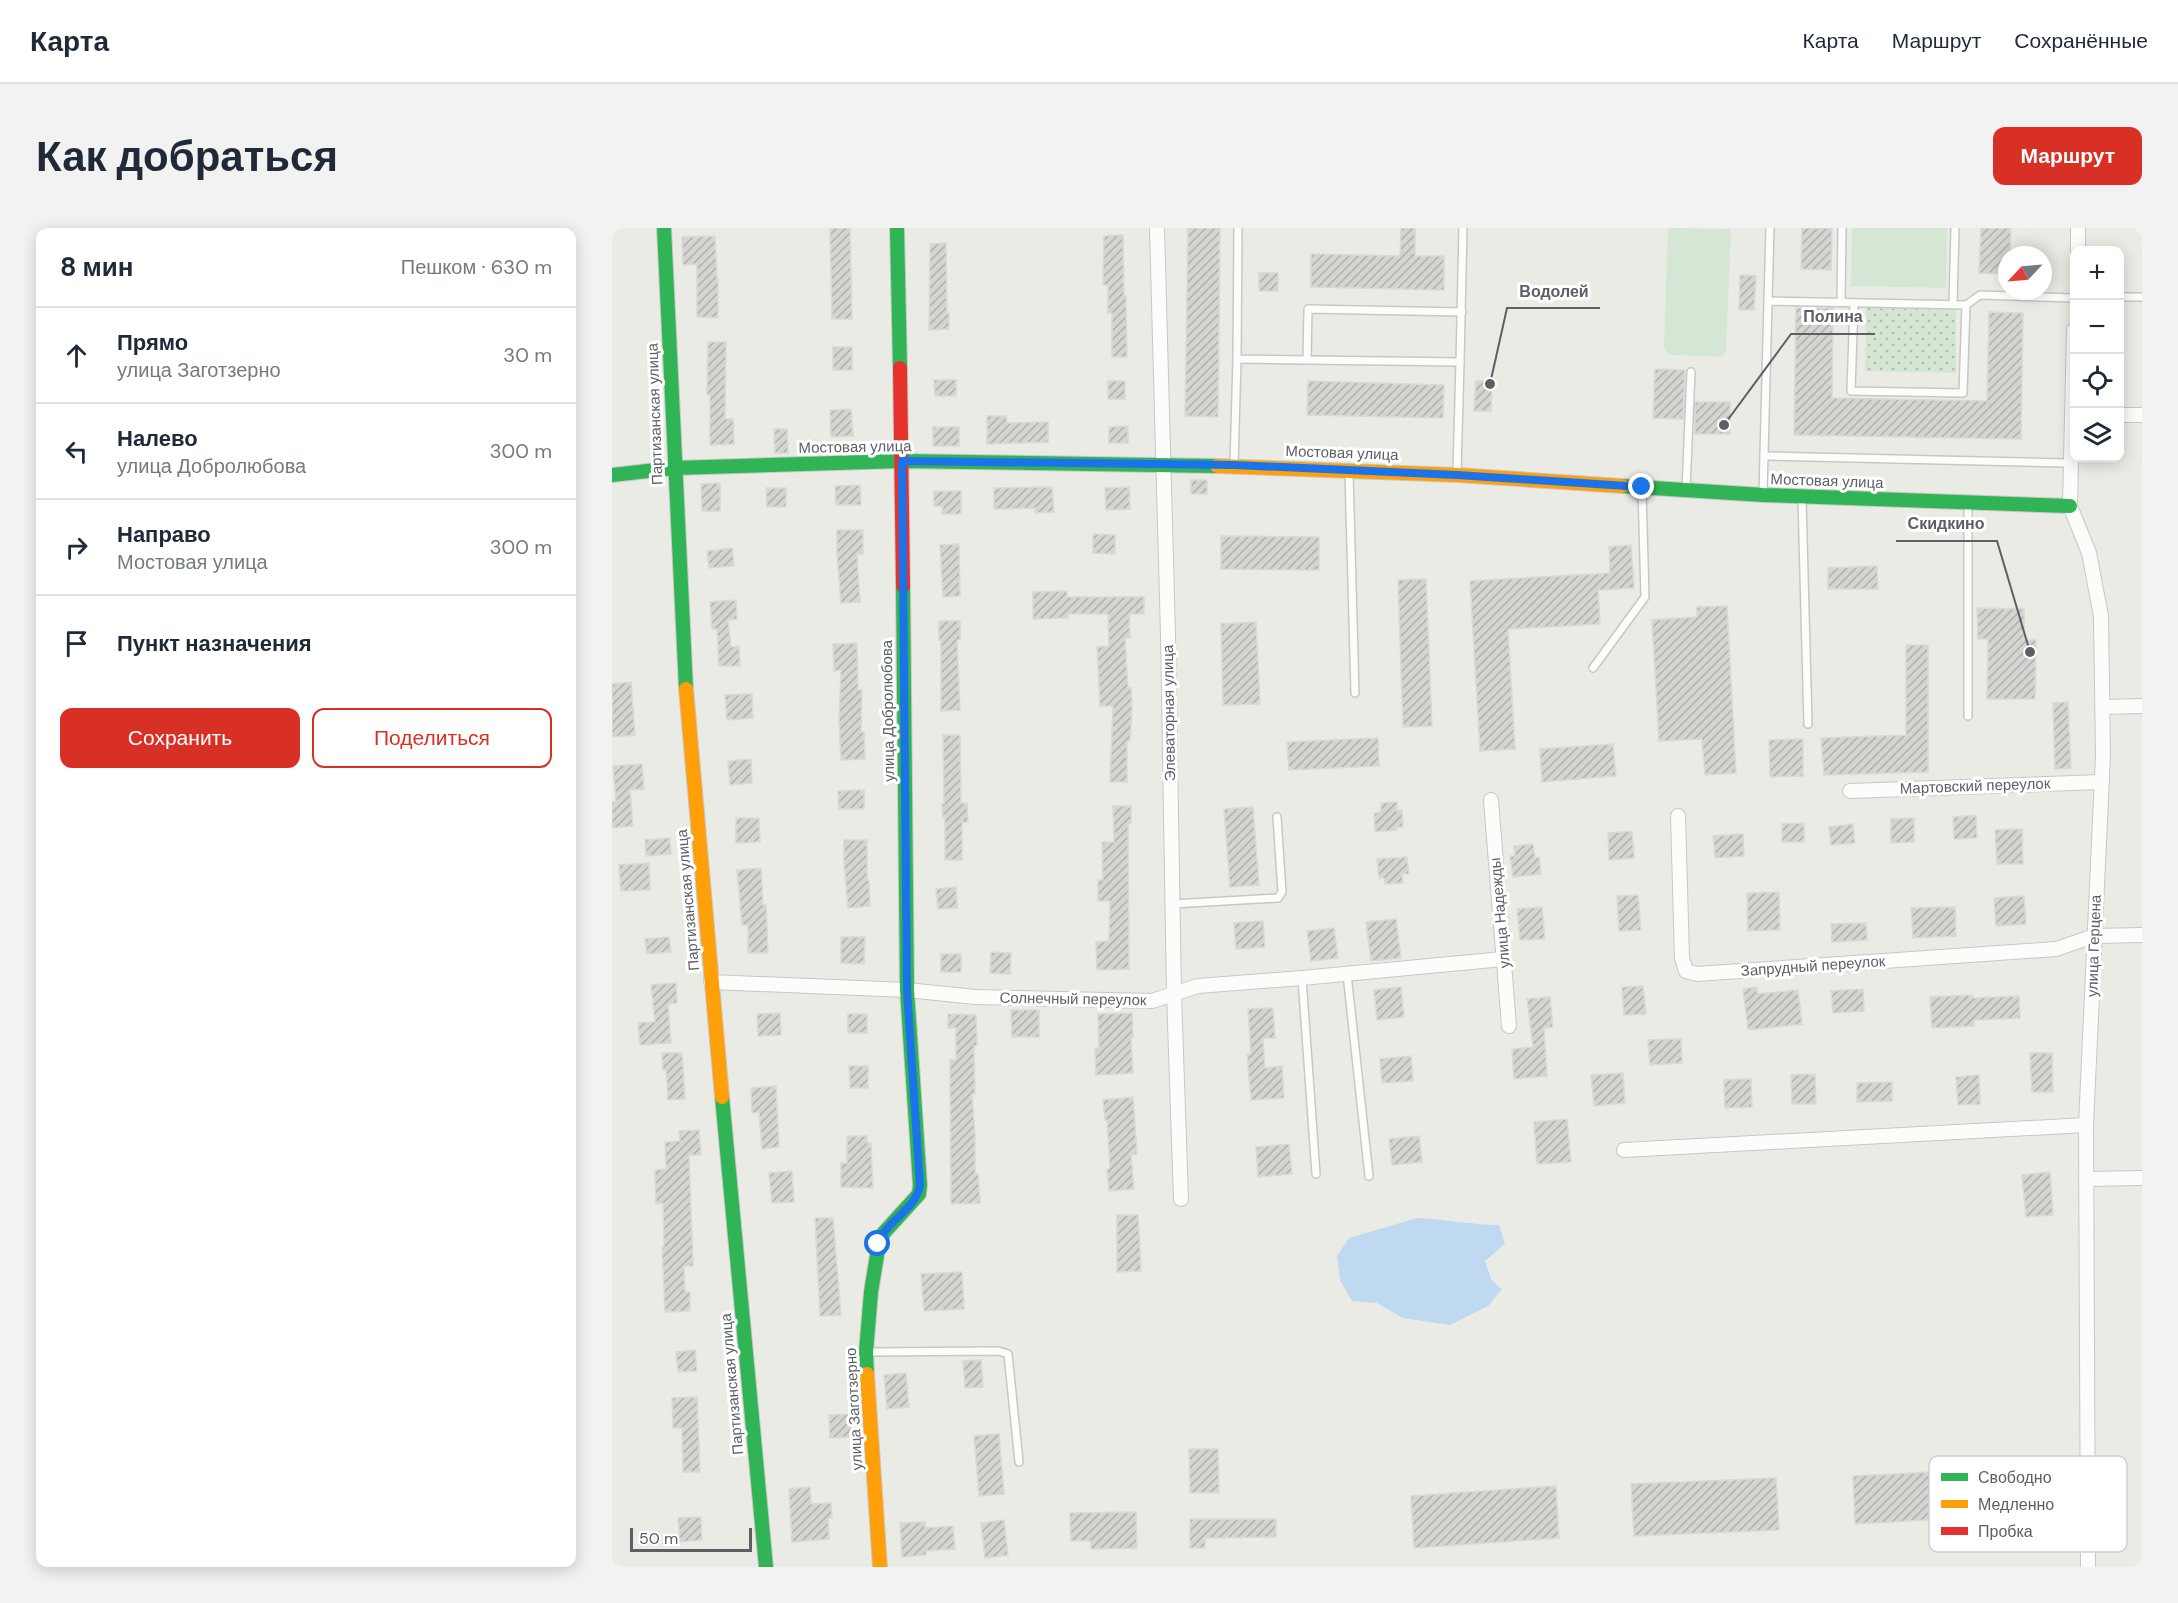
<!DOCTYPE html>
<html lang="ru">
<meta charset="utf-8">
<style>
body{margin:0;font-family:"DM Sans",sans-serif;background:#f2f2f3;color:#1f2937}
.controls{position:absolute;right:18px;top:18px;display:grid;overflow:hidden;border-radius:12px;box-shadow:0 3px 15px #0003}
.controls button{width:54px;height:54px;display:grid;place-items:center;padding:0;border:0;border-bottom:2px solid #e0e1e3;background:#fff;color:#1f2937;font:30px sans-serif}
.compass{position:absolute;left:1386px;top:18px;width:54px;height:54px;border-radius:50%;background:#fff;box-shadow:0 3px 15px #0003;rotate:244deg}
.scale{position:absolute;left:18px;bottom:15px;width:122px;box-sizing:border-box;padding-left:6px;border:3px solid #5c5f63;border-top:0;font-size:16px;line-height:21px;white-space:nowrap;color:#5c5f63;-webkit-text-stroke:4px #fff;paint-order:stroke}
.stop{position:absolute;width:18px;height:18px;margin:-14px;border:4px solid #1a73e8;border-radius:50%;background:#fff}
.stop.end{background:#1a73e8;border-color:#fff;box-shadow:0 2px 6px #0008}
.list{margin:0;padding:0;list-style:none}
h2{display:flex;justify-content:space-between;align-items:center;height:78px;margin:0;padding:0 24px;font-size:26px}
h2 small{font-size:20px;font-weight:400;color:#747a83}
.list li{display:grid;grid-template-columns:39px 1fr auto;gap:18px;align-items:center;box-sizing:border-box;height:96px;padding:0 24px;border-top:2px solid #e0e1e3}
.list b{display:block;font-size:22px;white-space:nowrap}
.list p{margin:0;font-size:20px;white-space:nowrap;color:#747a83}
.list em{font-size:20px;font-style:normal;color:#747a83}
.actions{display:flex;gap:12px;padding:18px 24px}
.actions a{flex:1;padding:14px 0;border:2px solid #d93025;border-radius:12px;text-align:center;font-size:21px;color:#d93025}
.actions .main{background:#d93025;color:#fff}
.icon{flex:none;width:33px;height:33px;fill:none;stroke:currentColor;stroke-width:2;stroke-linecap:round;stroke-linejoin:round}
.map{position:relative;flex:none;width:1530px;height:1339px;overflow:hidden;border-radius:12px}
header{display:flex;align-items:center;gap:36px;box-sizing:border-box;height:84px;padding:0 30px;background:#fff;border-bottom:2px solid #e0e1e3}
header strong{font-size:28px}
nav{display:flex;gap:33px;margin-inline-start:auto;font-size:21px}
.intro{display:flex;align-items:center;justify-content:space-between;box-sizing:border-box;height:144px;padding:0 36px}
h1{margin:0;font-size:42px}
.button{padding:15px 27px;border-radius:12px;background:#d93025;color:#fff;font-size:21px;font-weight:700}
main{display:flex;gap:36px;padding:0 36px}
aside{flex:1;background:#fff;border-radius:12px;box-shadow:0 3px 15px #0003}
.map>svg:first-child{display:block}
.grass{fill:#d5e6d4}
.park{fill:url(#park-dots)}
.water{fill:#bfd9f1}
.building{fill:url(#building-hatch);stroke:#dad9d6;stroke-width:1.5}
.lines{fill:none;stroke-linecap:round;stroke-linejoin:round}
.lane-casing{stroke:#c7c7c7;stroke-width:10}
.street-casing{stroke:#c7c7c7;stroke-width:16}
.fast-casing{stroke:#c8c9c8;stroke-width:16}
.slow-casing{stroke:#c8c9c8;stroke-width:16}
.jam-casing{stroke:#c8c9c8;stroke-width:16}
.lane{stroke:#fcfcfb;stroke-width:7}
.street{stroke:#fcfcfb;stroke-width:14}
.fast{stroke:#30b455;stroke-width:14}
.slow{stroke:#ff9f0a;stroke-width:14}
.jam{stroke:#e5322d;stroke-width:14}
.route{stroke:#1a73e8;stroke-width:8}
.labels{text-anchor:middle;stroke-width:6;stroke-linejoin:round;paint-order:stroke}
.street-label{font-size:15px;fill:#5c5f63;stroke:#fff}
.key{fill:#fff;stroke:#cecfd0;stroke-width:1.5}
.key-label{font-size:16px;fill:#5c5f63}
.leader{fill:none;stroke:#5c5f63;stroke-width:2}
.callout-dot{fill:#5c5f63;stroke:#fff;stroke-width:2}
.callout-label{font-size:16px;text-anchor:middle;font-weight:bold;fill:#5c5f63;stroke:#fff;stroke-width:6;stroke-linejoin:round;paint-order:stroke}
</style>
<header>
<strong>Карта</strong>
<nav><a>Карта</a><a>Маршрут</a><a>Сохранённые</a></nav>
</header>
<div class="intro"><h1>Как добраться</h1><a class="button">Маршрут</a></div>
<main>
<aside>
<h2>8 мин<small>Пешком · 630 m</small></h2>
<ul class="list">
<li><svg class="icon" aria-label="ahead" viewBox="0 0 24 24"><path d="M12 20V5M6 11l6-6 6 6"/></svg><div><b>Прямо</b><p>улица Заготзерно</p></div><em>30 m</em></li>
<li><svg class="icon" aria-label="left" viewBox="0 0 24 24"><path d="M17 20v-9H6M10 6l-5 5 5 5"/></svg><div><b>Налево</b><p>улица Добролюбова</p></div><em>300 m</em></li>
<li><svg class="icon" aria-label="right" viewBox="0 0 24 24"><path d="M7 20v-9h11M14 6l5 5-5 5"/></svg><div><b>Направо</b><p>Мостовая улица</p></div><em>300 m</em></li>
<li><svg class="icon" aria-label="arrive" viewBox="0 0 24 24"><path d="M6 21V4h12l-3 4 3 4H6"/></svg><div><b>Пункт назначения</b></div></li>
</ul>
<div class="actions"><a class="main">Сохранить</a><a>Поделиться</a></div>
</aside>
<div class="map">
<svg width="1530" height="1339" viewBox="0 0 1530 1339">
<defs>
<pattern id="park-dots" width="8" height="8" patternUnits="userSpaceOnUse" patternTransform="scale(1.5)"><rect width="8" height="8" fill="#d5e6d4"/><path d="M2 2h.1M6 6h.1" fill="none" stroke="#b0beb0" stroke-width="1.8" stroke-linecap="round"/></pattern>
<pattern id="building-hatch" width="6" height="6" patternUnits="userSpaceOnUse" patternTransform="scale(1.5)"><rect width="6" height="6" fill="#d5d4d1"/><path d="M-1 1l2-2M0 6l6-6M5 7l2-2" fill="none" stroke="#b0afad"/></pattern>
</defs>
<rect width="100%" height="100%" fill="#ebebe6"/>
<!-- grass -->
<g class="grass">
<path d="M1056,0L1119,1L1114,122L1110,129L1061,127L1056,126L1052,118Z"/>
<path d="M1240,0H1335L1334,60L1239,58Z"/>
</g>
<!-- park -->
<path class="park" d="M1254,80L1344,82V145L1253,143Z"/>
<!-- water -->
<path class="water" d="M805,990C833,991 859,997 887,997L893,1016L873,1033L880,1053L890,1061L876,1078L838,1097L791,1090L765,1075L740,1073L728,1052L725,1028L737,1010Z"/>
<!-- building -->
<g class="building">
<path d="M218,0H238L240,91H220Z"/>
<path d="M576,0H608L606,189L573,188Z"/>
<path d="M789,0H803V28H832V62L699,59V26L788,28Z"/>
<path d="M1190,0H1220L1219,42L1189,41Z"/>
<path d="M1369,0H1399L1398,27H1395V46L1367,45Z"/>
<path d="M511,7L512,68H514L515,129H500V85H496V57H491L492,8Z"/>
<path d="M103,8L105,51H106V90L85,89V36L71,37L70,9Z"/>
<path d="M334,15L335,85H337V101L317,102L318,16Z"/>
<rect x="647" y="45" width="19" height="18"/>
<path d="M1128,47L1144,48L1142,82H1127Z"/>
<path d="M1184,80H1221L1220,170L1375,173L1377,84L1411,85L1409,211L1182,207Z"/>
<path d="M96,114H114L113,191H121L122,216L98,217V167H95Z"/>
<rect x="221" y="119" width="19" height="23"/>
<path d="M1043,141L1073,142L1071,191L1041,190Z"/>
<path d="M322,152H344V168H323Z"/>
<rect x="496" y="153" width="17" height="18"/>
<path d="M696,153L832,157L831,190L695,187Z"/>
<path d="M864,153H880L879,183H862Z"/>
<rect x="1083" y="174" width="35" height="32"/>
<path d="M239,181L241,208L219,209L218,182Z"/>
<path d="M375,188H394L395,195L436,194V214L375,216Z"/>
<path d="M516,198V215H497V199Z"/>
<rect x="321" y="199" width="26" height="19"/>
<path d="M162,201H175L176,225H163Z"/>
<rect x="579" y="252" width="16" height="14"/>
<path d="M108,255V283H90L89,256Z"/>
<path d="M248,257L249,277H224L223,258Z"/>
<path d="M440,259L442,284L423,285V280L382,281V260Z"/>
<path d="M517,259L518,281L494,282L493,260Z"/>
<path d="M154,260H174V279H155Z"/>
<path d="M322,263H349V286H330L331,278H322Z"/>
<path d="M225,302H251V326H245L248,374L229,375L225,326Z"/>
<path d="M481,306L503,307V326L481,325Z"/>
<path d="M609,308L707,309V342L609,341Z"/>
<path d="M347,316L348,368L331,369L328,317Z"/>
<path d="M1019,317L1022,360L986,362L988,396L896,401L903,521L868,523L858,353L998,345L997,319Z"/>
<path d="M120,320L122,338L97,340L95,323Z"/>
<path d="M1265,338L1266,361H1216V340Z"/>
<path d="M814,351L820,498L791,499L786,352Z"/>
<path d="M455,363V369H532V386H517L518,410H513L516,460H519L520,478L518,513H515V554H498L501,478H488L485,419L497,418L496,386H456V390L421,391V364Z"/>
<path d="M124,372L125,391L116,392L119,419L127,418L128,438H107L105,401H100L98,374Z"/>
<path d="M1115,378L1124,545L1093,547L1090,511L1047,513L1040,392L1085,389V379Z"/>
<path d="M1365,380L1412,381V412H1424L1423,471H1375L1376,411H1366Z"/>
<path d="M327,393H348V412H345L348,482L329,483V412H327Z"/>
<path d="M644,394L648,476L611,477L609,396Z"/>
<path d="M245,415L246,462H250L249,504H252L253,531L229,532L227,493L229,442L222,443L221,416Z"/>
<path d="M1294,417H1316V544L1212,547L1209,510L1294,507Z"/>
<path d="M19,454L23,507L0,509V456Z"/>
<path d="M140,466L141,490L115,492L113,467Z"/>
<path d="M1456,474L1459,540L1443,541L1441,475Z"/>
<path d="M331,507H348L349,575H355L356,594H350V632H333V590H331L330,576H332Z"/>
<path d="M766,510L767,538L677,542L675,514Z"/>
<path d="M1191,511V548L1158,549L1157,512Z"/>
<path d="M1001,516L1004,548L930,554L928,521Z"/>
<path d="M139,531L140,555L118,557L116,533Z"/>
<path d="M30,536L32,561L18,562L21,598L0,600V574H4L1,538Z"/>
<path d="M252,562V581H227L226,563Z"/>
<path d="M785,574V583L790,582L791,599H783L784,602L763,604L762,585L769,584V575Z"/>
<path d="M501,578H519V595H516L517,741L485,742L484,714L497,713L498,673H486V652H491L490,614H502Z"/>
<path d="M641,579L647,657L618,659L612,581Z"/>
<path d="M1364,587L1365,610L1342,611L1341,589Z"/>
<path d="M124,590H147L148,614L124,615Z"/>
<path d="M1302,590V614L1279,615V591Z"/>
<path d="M1192,595V614H1170V596Z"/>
<path d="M1241,596L1243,615L1219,617L1217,599Z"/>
<path d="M1410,601L1411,636H1385L1383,602Z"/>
<path d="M1020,603L1022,630L997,632L996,605Z"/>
<path d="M1131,606L1132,628L1103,630L1101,608Z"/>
<path d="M58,610L59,626L34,628L33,612Z"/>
<path d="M232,612H255V652H257L258,678L236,680L232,634Z"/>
<path d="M921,616L923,630L927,629L929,646L901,649L898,628H903L902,618Z"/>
<path d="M795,629L797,646H790L791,655L773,656L772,650H767L765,631Z"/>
<path d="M37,635L38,662L9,663L7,637Z"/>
<path d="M149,640L151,677L154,676L156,725H136V697H130L125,642Z"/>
<path d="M344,659L345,680L326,681L324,661Z"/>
<path d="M1167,664L1168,702L1136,703L1135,665Z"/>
<path d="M1026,667L1029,702L1007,703L1005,668Z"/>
<path d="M1412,668L1414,696L1384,698L1382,670Z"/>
<path d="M930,679L933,711L908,712L905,681Z"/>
<path d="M1343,679L1344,708L1301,710L1299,680Z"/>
<path d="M784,691L789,730L759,733L754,694Z"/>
<path d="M651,693L653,719L624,721L622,695Z"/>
<path d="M1254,695L1255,712L1220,714L1219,696Z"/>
<path d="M722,700L726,730L699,733L695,703Z"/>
<path d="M57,709L59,724L35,726L33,711Z"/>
<path d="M229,709H253L252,736L229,735Z"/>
<path d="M379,724L399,725L398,746L378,745Z"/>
<rect x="329" y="726" width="20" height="18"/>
<path d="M64,755L65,775L56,776L59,815L28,817L26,795L43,794L39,757Z"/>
<path d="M1031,758L1034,786L1012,787L1010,759Z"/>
<path d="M789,759L792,789L765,792L762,762Z"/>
<path d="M1145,759V766L1186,762L1190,796L1136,802L1131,761Z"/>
<path d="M1251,761L1252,783L1221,785L1219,763Z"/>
<path d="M1360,767L1361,770L1407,768L1408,790L1362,792V798L1320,800L1318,769Z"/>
<path d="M938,769L941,799L932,800L935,848L902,851L900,821L921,819L915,771Z"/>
<path d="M661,780L663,810H651L653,840L670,838L672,870L639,872L635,826H639L636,781Z"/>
<path d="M399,782H427V809H400Z"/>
<path d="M168,785L169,807L146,808L145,786Z"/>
<path d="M520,785L521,809H519L521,845L484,847L483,821L487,820L486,786Z"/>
<rect x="236" y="786" width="19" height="19"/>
<path d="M336,786L364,787L365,818H362L363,866H360L363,907V946L366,945L368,975L339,976L338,832L344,831V800H336Z"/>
<path d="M1069,811L1070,835L1038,837L1036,812Z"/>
<path d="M50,825H70L73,871L56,872L54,842H51Z"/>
<path d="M1418,825H1440L1441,864H1420Z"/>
<path d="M799,828L801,853L770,855L768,831Z"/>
<path d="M237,838H256V860H238Z"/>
<path d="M1011,845L1013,875L982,878L979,847Z"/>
<path d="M1203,846L1204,876H1180L1179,847Z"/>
<path d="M1367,847L1368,876L1346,877L1344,849Z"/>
<path d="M1139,851L1140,879L1113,880L1112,852Z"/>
<path d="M1280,854V873L1245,874V855Z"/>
<path d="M164,858L167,919L150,921L147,884L140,885L139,860Z"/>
<path d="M521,869L525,926L519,927L522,961L497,963L495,941L498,940L495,892H493L491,872Z"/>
<path d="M955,891L959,934L925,936L922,894Z"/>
<path d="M87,902L89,927H77L81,1038H72L73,1064H78V1083L53,1084L50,1019H52L51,975L44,976L43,942L54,941L53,914L68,913L67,903Z"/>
<path d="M235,908H255V915H259L261,960L229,959V935H235Z"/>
<path d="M807,908L810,934L780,937L777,911Z"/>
<path d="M677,916L680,946L646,949L644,919Z"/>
<path d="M180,943L182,974L160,975L157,945Z"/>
<path d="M1438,944L1441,987L1414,989L1410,947Z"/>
<path d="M505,987H526L529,1043L505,1044Z"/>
<path d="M203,990H221L229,1087L208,1088Z"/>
<path d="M350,1044L352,1081L312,1083L309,1046Z"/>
<path d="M83,1122L85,1143L66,1144L64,1124Z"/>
<path d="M369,1132L371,1159L353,1160L351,1133Z"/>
<path d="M294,1145L297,1179L275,1181L272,1147Z"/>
<path d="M85,1169L88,1244H71L70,1200H61L60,1170Z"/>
<path d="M239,1186L240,1209L218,1210L217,1187Z"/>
<path d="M387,1206L392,1266L367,1268L362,1208Z"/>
<path d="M577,1221H606L607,1265H578Z"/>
<path d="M1420,1239L1423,1286L1243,1296L1241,1248Z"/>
<path d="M1164,1250L1167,1302L1022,1308L1019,1256Z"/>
<path d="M944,1258L947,1310L802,1320L799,1268Z"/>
<path d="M198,1259L199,1276L219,1275L220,1290H216L217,1311L180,1314L177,1261Z"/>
<path d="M524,1284L525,1320L479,1321V1313H459L458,1285Z"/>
<path d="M89,1289L90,1312L68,1314L66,1290Z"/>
<path d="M578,1291H664V1309L593,1310V1320H578Z"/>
<path d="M392,1292L396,1327L373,1330L369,1295Z"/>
<path d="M313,1294V1300L341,1298L343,1321L314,1323V1327L290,1329L288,1295Z"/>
</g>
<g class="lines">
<defs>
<g id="lane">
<path d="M626,0L625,131L848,134L845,244"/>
<path d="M1508,69H1530"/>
<path d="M1156,73L1158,0"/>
<path d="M1229,74L1230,0"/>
<path d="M1242,75L1239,163L1351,165L1354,77"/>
<path d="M1341,76L1343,0"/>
<path d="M695,132L696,81L850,84"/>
<path d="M848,134L851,0"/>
<path d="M1152,228L1458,235"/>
<path d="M622,237L625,131"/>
<path d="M737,245L743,465"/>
<path d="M1074,261L1079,144"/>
<path d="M1151,265L1156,73L1354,77L1368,67L1462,70"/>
<path d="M1190,271L1196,496"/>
<path d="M1356,277V488"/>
<path d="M981,440L1033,369L1030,262"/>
<path d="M560,676L666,670L670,664L665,589"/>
<path d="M735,746L757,948"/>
<path d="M690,750L704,946"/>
<path d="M257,1124L386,1123L396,1126L407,1234"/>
</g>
<g id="street">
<path d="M545,0L556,407L562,766L569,971"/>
<path d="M1466,22V0"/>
<path d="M1462,102L1458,278L1477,325L1489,388L1491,527L1474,897L1476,1339"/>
<path d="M1508,187H1530"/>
<path d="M1491,479L1530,478"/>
<path d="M1238,563L1489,554"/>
<path d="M879,572L897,798"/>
<path d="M1066,588L1070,730L1074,743L1085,746L1444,721L1482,708L1530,707"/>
<path d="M99,754L295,762L363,769L540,773L586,758L690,750L891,731"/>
<path d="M1012,922L1474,897"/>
<path d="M1474,951L1530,950"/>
</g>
<g id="fast">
<path d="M52,0L74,461"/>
<path d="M285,0L288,140"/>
<path d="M0,247L62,240L290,233L605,238"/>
<path d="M1010,258L1151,267L1458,278"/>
<path d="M110,869L154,1339"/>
<path d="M255,1146L254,1124L259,1064L268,1009L307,966L308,957L295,762L291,358"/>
</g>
<g id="slow">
<path d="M605,238L845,247L1010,258"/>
<path d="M74,461L110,869"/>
<path d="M255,1146L268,1339"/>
</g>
<path id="jam" d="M288,140L291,358"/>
</defs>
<!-- lane casing -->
<use href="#lane" class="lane-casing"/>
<!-- street casing -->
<use href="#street" class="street-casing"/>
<!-- fast casing -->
<use href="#fast" class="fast-casing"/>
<!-- slow casing -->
<use href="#slow" class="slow-casing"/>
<!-- jam casing -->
<use href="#jam" class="jam-casing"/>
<!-- lane -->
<use href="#lane" class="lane"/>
<!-- street -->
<use href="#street" class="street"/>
<!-- fast -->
<use href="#fast" class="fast"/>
<!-- slow -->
<use href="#slow" class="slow"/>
<!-- jam -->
<use href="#jam" class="jam"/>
</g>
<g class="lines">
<!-- route -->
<path class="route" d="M266,1016C274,992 304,982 308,957L295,762L290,233L622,237L845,247L1030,259"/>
</g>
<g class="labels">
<!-- street labels -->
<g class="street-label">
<text transform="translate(43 186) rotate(-92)" y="5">Партизанская улица</text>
<text transform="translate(243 219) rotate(-1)" y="5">Мостовая улица</text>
<text transform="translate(730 225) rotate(2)" y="5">Мостовая улица</text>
<text transform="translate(1215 253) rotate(2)" y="5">Мостовая улица</text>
<text transform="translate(276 483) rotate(-91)" y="5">улица Добролюбова</text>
<text transform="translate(557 485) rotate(-91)" y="5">Элеваторная улица</text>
<text transform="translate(1363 558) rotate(-2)" y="5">Мартовский переулок</text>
<text transform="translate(76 672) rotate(-95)" y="5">Партизанская улица</text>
<text transform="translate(888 685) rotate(-95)" y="5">улица Надежды</text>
<text transform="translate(1482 718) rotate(-88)" y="5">улица Герцена</text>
<text transform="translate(1201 738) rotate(-4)" y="5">Запрудный переулок</text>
<text transform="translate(461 771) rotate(1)" y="5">Солнечный переулок</text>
<text transform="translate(120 1156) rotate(-95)" y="5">Партизанская улица</text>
<text transform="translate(242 1181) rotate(-93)" y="5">улица Заготзерно</text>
</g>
</g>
<!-- legend -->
<rect x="1317" y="1228" width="198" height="96" rx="9" class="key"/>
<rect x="1329" y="1245" width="27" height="8" fill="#30b455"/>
<rect x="1329" y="1272" width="27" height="8" fill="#ff9f0a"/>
<rect x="1329" y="1299" width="27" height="8" fill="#e5322d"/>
<g class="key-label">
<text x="1366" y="1255">Свободно</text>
<text x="1366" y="1282">Медленно</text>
<text x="1366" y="1309">Пробка</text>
</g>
<!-- callouts -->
<path class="leader" d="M878 156L895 80H988M1112 197L1179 106H1263M1418 424L1385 313H1284"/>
<g class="callout-dot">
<circle cx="878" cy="156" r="6"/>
<circle cx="1112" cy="197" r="6"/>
<circle cx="1418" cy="424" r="6"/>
</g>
<g class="callout-label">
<text x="942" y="69">Водолей</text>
<text x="1221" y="94">Полина</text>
<text x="1334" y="301">Скидкино</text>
</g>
</svg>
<div class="controls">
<button>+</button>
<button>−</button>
<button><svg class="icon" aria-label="locate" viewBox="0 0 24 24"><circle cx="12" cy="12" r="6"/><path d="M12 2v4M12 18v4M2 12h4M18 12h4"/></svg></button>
<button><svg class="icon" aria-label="layers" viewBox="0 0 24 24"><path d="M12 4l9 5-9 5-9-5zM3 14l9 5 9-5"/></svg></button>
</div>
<svg class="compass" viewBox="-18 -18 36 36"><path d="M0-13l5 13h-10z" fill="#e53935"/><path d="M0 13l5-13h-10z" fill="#747a83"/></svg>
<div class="scale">50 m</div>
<div class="stop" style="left:266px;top:1016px"></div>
<div class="stop end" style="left:1030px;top:259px"></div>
</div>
</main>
